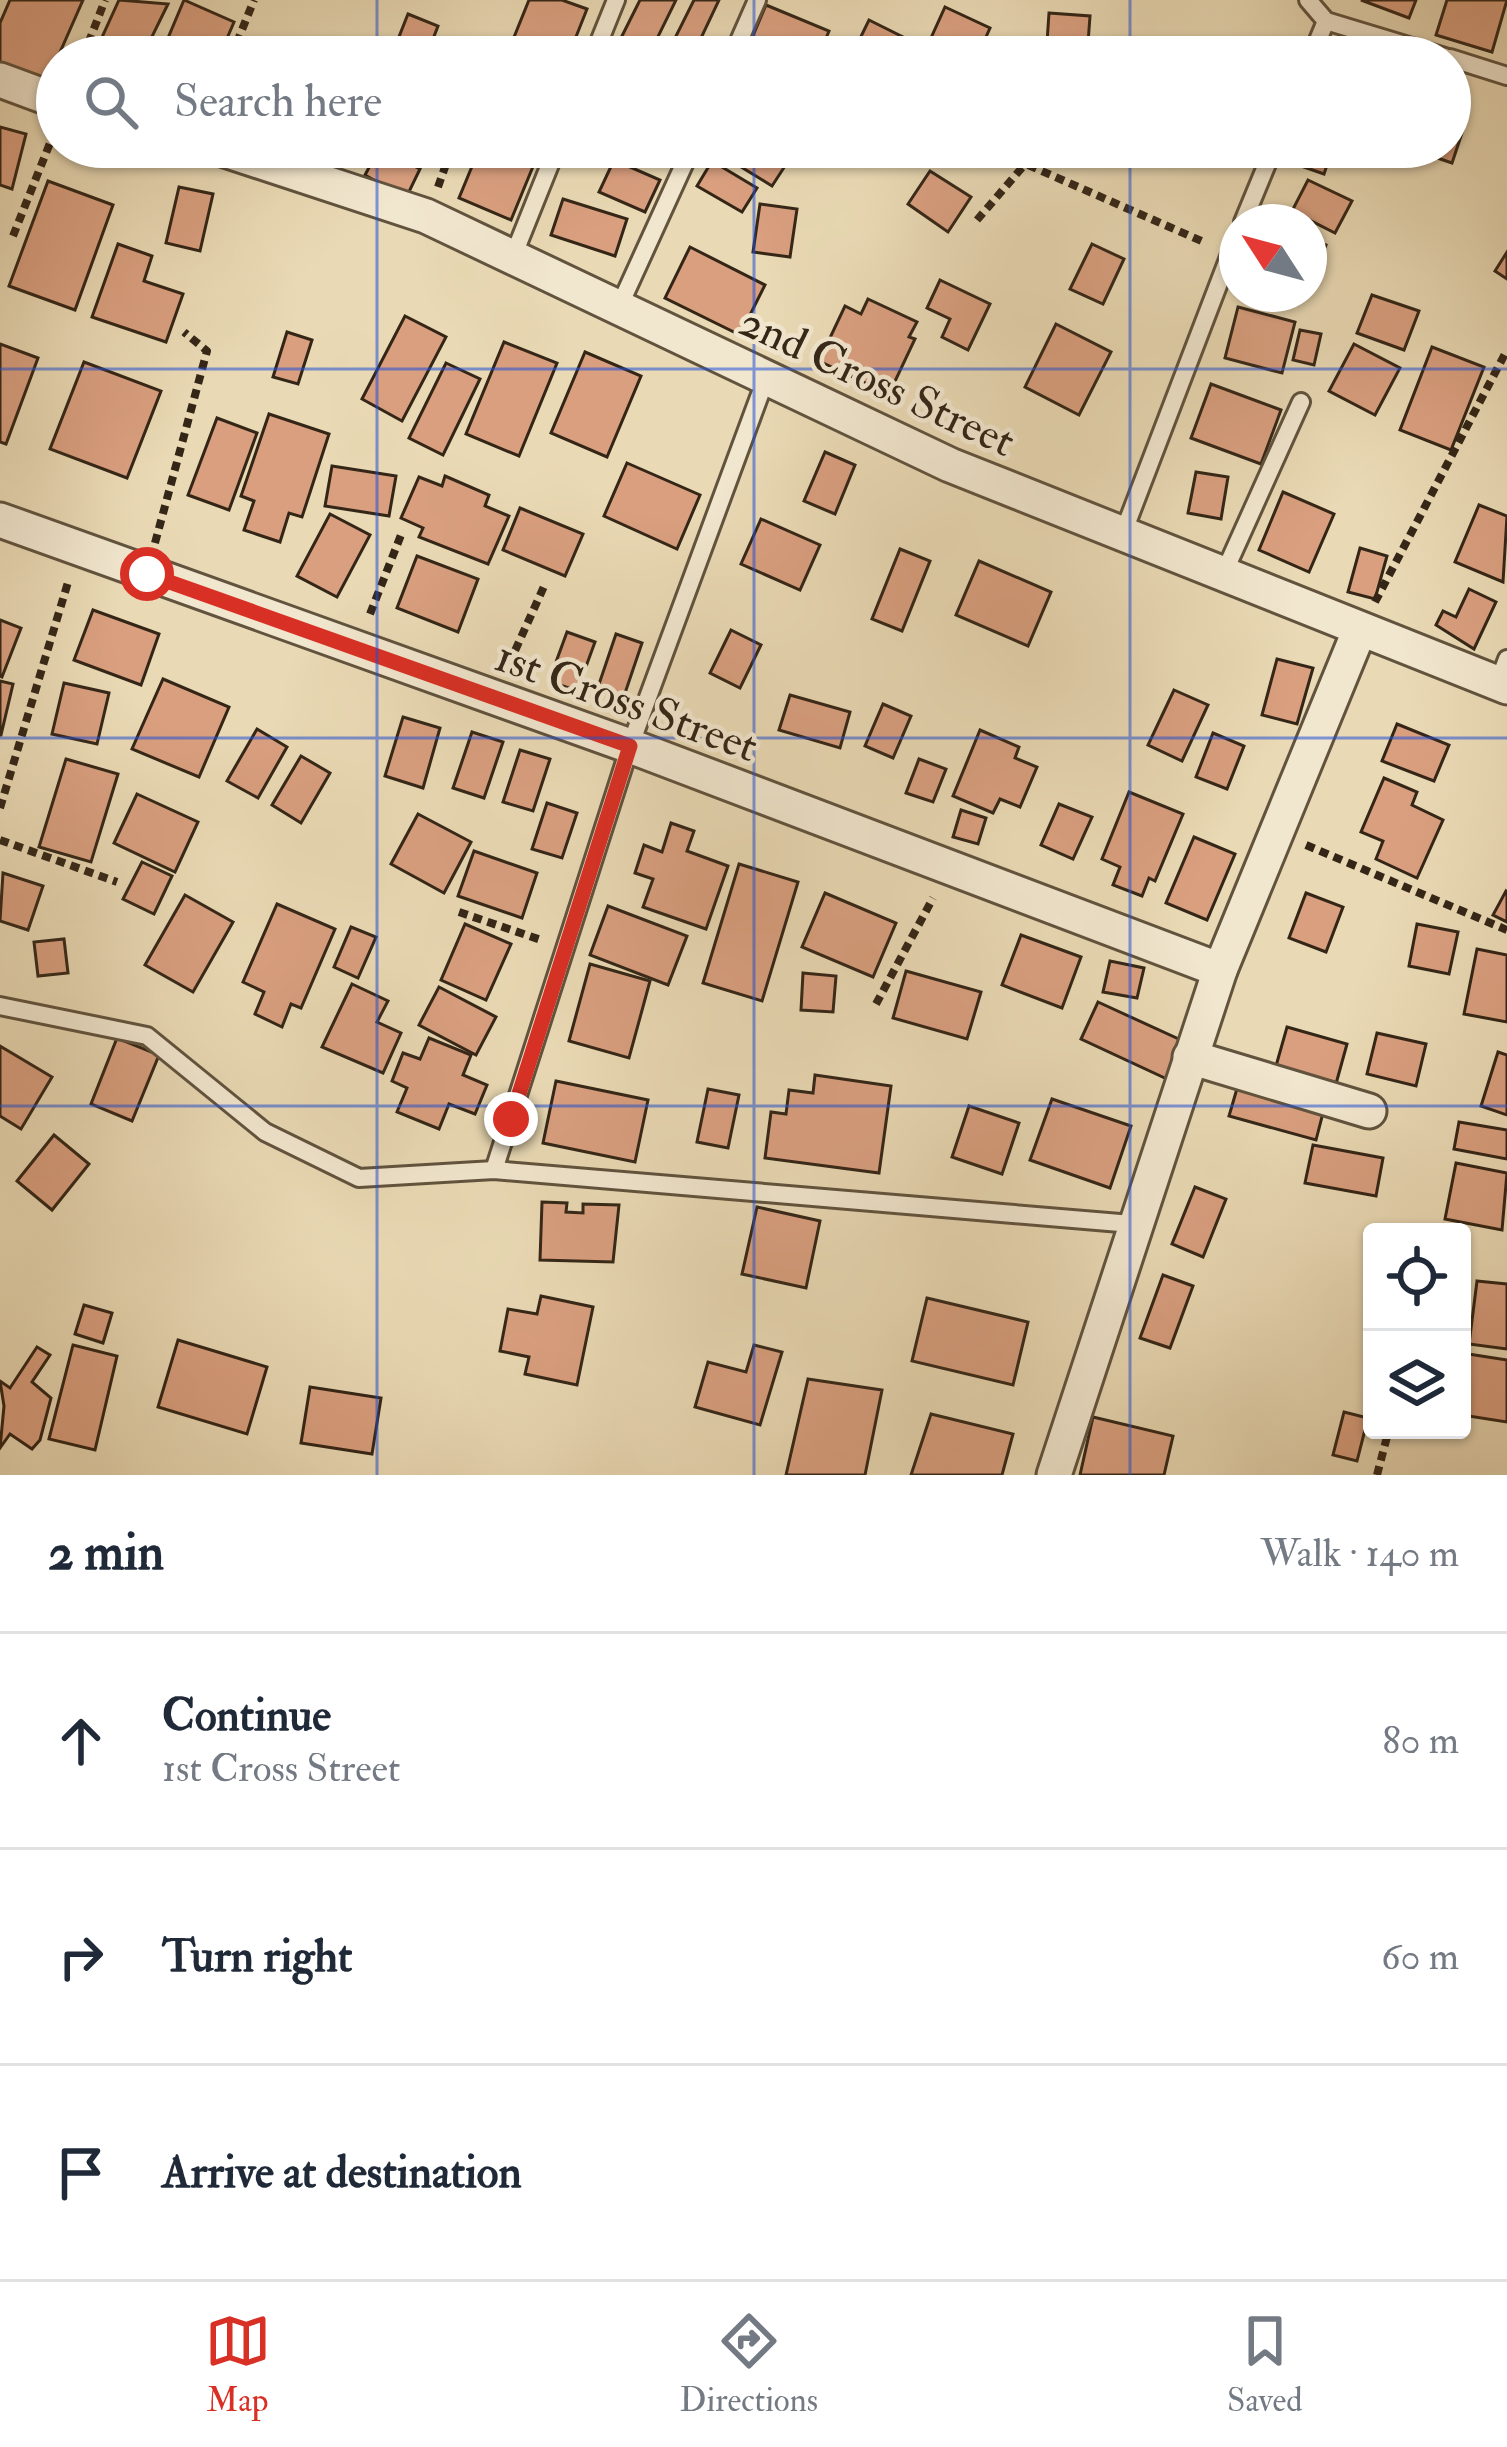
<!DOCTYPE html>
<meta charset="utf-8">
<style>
body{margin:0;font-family:"IM FELL Double Pica",serif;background:#f6f6f7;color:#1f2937}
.controls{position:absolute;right:36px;bottom:36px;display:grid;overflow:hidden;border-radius:12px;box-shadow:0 3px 9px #0004}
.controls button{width:108px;height:108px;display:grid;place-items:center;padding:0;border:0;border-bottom:3px solid #e0e1e3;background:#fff;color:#1f2937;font:60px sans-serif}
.compass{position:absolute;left:1219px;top:204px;width:108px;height:108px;border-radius:50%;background:#fff;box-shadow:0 3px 9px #0004;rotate:306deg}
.stop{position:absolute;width:36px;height:36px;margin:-27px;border:9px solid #d93025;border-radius:50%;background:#fff}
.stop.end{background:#d93025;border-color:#fff;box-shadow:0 3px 12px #0008}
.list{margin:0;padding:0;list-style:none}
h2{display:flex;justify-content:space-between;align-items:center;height:156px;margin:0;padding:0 48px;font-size:51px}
h2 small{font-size:39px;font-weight:400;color:#747a83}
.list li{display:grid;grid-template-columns:78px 1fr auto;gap:36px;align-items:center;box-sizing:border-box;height:216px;padding:0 48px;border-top:3px solid #e0e1e3}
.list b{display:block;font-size:45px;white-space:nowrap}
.list p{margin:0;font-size:39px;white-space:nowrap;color:#747a83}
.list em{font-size:39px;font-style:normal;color:#747a83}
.icon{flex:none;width:66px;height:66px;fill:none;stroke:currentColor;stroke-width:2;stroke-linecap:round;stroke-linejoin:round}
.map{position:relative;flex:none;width:1507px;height:1475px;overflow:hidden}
.search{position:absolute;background:#fff;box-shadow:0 3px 9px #0004;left:36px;right:36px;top:36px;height:132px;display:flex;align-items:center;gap:30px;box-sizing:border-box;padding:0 42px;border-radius:66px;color:#747a83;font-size:45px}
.sheet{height:804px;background:#fff}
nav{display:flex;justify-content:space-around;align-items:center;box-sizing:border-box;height:168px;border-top:3px solid #e0e1e3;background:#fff;font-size:33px;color:#747a83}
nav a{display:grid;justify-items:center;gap:6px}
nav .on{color:#d93025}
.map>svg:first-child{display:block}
.building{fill:#d99f7f;stroke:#342617;stroke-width:3}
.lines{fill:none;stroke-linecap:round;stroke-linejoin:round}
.service-casing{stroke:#61533e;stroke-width:22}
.minor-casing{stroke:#61533e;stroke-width:39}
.path{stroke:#342617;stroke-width:8;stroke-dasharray:9 6;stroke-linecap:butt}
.service{stroke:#f1e6ce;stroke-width:16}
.minor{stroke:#f1e6ce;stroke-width:33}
.route{stroke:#d93025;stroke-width:15}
.grid{fill:none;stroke:#1d4ed8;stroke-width:3;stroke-opacity:0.55}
.labels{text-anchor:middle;stroke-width:9;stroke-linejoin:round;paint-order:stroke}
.street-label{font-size:45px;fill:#342617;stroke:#f1e6ce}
</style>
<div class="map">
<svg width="1507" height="1475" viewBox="0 0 1507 1475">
<rect width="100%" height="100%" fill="#e9d9b4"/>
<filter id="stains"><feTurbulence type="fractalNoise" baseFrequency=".00167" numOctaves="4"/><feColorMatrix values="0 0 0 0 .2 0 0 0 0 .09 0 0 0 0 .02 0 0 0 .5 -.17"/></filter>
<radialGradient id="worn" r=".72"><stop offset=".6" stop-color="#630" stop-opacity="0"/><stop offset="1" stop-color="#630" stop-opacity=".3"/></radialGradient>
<!-- building -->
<g class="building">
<path d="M10,0H83L46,84L0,63V23Z"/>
<path d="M119,0L168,4L142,57H93Z"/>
<path d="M184,0L234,22L219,57H160Z"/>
<path d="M529,0H562L587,9L568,57H506Z"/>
<path d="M640,0H676L648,57L617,46Z"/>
<path d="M694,0H719L693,55L672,44Z"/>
<path d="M1361,0H1416L1409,18Z"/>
<path d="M1447,0H1507L1492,52L1436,35Z"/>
<path d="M766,5L829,31L818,57H744Z"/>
<path d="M945,7L990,28L977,57L931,38Z"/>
<path d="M1049,13L1090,16L1087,57H1046Z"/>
<path d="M408,14L438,26L426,57H391Z"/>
<path d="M869,20L921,46L916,57H851Z"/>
<path d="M295,41L338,57H289Z"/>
<path d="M1450,109L1468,115L1452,163L1420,152L1421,147H1450Z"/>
<path d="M0,127L26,134L12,189L0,185Z"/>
<path d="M378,147H421L416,161Z"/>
<path d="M480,147H541L511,220L459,198Z"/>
<path d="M732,147H793L796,149L772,186L725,157Z"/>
<path d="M1201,147H1241L1235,161Z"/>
<path d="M1311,147H1333L1324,174L1304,167Z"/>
<path d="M379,149L420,169L406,198L365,175Z"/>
<path d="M614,160L660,180L645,212L599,192Z"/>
<path d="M712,161L757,188L742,212L697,186Z"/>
<path d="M930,171L971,197L948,232L908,204Z"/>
<path d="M1308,180L1352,201L1335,233L1292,211Z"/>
<path d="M48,181L113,205L75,310L9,286Z"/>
<path d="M179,187L213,194L200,251L166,243Z"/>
<path d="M563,199L627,219L615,256L551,235Z"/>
<path d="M760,204L797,209L790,257L753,252Z"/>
<path d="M1309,238L1326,245L1309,285Z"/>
<path d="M118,244L152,256L144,281L183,294L166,342L92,317Z"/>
<path d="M1092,244L1124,259L1103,304L1070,289Z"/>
<path d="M690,247L765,285L740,335L665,298Z"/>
<path d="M1507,252V279L1495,271Z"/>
<path d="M940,280L990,304L968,350L942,337L950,319L927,308Z"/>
<path d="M1372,295L1419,311L1404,350L1357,333Z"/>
<path d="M868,299L917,322L909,337L915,339L889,394L819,361L845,306L861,314Z"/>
<path d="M1238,307L1295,322L1282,373L1225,358Z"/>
<path d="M405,316L446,337L402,421L362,399Z"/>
<path d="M1056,324L1111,352L1079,415L1025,387Z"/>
<path d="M1300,330L1321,334L1314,365L1293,360Z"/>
<path d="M287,332L312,340L298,384L273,377Z"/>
<path d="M504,342L557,363L519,456L466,434Z"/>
<path d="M0,344L38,358L6,444L0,442Z"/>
<path d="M1354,344L1400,368L1375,415L1329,391Z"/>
<path d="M1432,347L1484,367L1451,450L1400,430Z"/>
<path d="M585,352L641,376L607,457L551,433Z"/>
<path d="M84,362L161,391L127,478L50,449Z"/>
<path d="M446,363L480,379L443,455L409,438Z"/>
<path d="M1211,384L1281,410L1261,464L1191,438Z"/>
<path d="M269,414L329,434L302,517L289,513L280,542L244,530L254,501L241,496Z"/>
<path d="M217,418L257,433L229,510L188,495Z"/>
<path d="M825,452L855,465L835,514L804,501Z"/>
<path d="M627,463L700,495L677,549L604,516Z"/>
<path d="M332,466L396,476L389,516L325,506Z"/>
<path d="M1196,472L1228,477L1221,519L1188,513Z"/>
<path d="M445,476L489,495L485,506L509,516L488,564L419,537L423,528L401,518L419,477L442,486Z"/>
<path d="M1283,492L1334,514L1309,572L1259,550Z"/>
<path d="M1479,505L1507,516L1503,582L1455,562Z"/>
<path d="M520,508L583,534L565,576L503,550Z"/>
<path d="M330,514L370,535L337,597L297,576Z"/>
<path d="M761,519L820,545L800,590L741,564Z"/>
<path d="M1360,548L1387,556L1375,599L1348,592Z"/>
<path d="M900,549L930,561L902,631L872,619Z"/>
<path d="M417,556L478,579L458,632L397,608Z"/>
<path d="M979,561L1051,592L1028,646L956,615Z"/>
<path d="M1469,589L1496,602L1474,649L1436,625L1443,611L1456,617Z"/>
<path d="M93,610L159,634L141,685L74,660Z"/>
<path d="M0,620L21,628L2,677L0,676Z"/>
<path d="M731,630L761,645L740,688L710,673Z"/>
<path d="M567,632L595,642L577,691L549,681Z"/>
<path d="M616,634L642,643L623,699L597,690Z"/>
<path d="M1277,659L1313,668L1297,724L1262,715Z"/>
<path d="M163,679L229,707L199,777L132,749Z"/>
<path d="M0,681L13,684L1,735H0Z"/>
<path d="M64,683L109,693L97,744L52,734Z"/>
<path d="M1174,690L1208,705L1182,761L1148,745Z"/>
<path d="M790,695L850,712L840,748L779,730Z"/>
<path d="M883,704L911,716L893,758L865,746Z"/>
<path d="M403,717L440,728L423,788L385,776Z"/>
<path d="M1397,724L1449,745L1434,781L1382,761Z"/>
<path d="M257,729L287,747L258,798L227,781Z"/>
<path d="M980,730L1019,747L1015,758L1037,767L1020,807L1000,799L993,813L953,796Z"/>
<path d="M472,732L503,742L484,798L453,788Z"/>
<path d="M1213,733L1244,746L1227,789L1196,777Z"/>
<path d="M520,750L550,759L533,811L503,802Z"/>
<path d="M301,756L330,773L301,823L272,805Z"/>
<path d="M66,759L118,774L91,862L39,847Z"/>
<path d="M919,759L946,769L933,802L906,793Z"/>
<path d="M1384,778L1417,792L1412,805L1443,820L1417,878L1376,859L1383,841L1361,832Z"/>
<path d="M1129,792L1183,814L1155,881L1149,878L1142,896L1113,885L1120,867L1102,859Z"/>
<path d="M137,794L198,822L175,872L114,843Z"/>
<path d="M547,803L577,813L562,858L532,849Z"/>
<path d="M1059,804L1092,817L1073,859L1041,845Z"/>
<path d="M961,810L986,818L978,844L953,837Z"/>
<path d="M418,814L471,842L444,893L391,864Z"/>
<path d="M671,823L694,831L687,851L728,866L706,929L643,907L653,879L635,873L644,845L662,852Z"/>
<path d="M1194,837L1235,854L1207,920L1166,903Z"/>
<path d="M474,851L537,873L522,918L458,896Z"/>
<path d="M142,862L172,876L154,914L123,899Z"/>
<path d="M739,864L798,882L762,1001L703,983Z"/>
<path d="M3,873L43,886L28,930L0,921Z"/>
<path d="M1506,891L1507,892V922L1493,915Z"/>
<path d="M825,893L896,923L873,977L802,947Z"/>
<path d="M1306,893L1343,907L1326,952L1289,938Z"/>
<path d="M185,895L233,922L193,992L145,965Z"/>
<path d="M277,904L335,929L301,1008L291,1004L282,1027L255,1014L264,992L243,982Z"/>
<path d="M608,906L687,936L668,985L590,955Z"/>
<path d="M465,924L511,944L486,1000L441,980Z"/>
<path d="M1417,924L1458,932L1449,974L1409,966Z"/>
<path d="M351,927L376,937L358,978L334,967Z"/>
<path d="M1021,935L1081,957L1062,1008L1002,985Z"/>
<path d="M64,939L68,973L38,976L34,942Z"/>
<path d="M1477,949L1507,955V1022L1464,1014Z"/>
<path d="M1110,961L1144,968L1137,998L1103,992Z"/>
<path d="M590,964L650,981L629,1058L569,1041Z"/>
<path d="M906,971L981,992L967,1039L893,1018Z"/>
<path d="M803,973L836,976L833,1012L801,1010Z"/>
<path d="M352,984L388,1001L377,1022L401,1033L383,1073L322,1047Z"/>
<path d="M439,987L496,1017L476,1055L419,1025Z"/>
<path d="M1098,1002L1183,1041L1167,1079L1081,1039Z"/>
<path d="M1287,1027L1347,1044L1334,1091L1274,1073Z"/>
<path d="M1377,1033L1426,1044L1416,1086L1367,1074Z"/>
<path d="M117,1038L159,1055L132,1121L91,1104Z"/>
<path d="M429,1038L471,1055L463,1075L487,1085L475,1114L449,1104L439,1129L397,1112L407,1088L392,1081L403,1053L420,1059Z"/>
<path d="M0,1046L52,1077L21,1129L0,1116Z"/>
<path d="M1498,1052L1507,1055V1115L1481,1106Z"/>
<path d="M815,1075L891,1086L879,1173L765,1158L771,1112L786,1114L789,1090L813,1093Z"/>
<path d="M556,1081L648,1100L635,1162L543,1143Z"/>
<path d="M1238,1085L1324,1109L1316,1140L1229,1116Z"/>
<path d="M708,1089L739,1095L728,1148L697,1142Z"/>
<path d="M1052,1099L1131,1126L1110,1188L1030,1160Z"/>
<path d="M969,1106L1019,1123L1002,1174L952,1157Z"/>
<path d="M1459,1122L1507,1130V1159L1454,1149Z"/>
<path d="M54,1135L89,1164L52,1210L17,1181Z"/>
<path d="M1313,1145L1383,1158L1376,1196L1305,1183Z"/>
<path d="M1456,1163L1507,1173L1502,1230L1445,1219Z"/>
<path d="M1195,1187L1226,1199L1203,1257L1172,1244Z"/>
<path d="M542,1202L567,1203L566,1212L583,1213V1204L619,1205L613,1262L540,1260Z"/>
<path d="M757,1207L820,1221L806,1288L742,1274Z"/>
<path d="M1163,1275L1193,1286L1170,1348L1140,1338Z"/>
<path d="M1477,1281L1507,1284V1349L1469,1344Z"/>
<path d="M541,1296L593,1307L577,1385L525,1374L529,1357L500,1351L508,1309L537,1314Z"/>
<path d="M927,1298L1028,1322L1013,1385L912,1361Z"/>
<path d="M84,1305L112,1313L103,1343L75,1334Z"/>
<path d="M178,1340L267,1367L247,1434L158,1407Z"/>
<path d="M73,1345L117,1356L95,1450L49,1439Z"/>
<path d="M754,1345L782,1352L760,1425L695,1407L708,1362L746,1372Z"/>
<path d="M37,1347L50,1355L32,1382L51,1398L40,1440L32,1449L10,1434L0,1448L4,1406L0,1381L10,1388Z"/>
<path d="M1462,1353L1507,1360V1422L1462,1415Z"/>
<path d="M808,1379L882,1390L865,1475H786Z"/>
<path d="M310,1387L381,1398L372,1454L301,1443Z"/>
<path d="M1344,1412L1368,1418L1357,1461L1333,1455Z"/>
<path d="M931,1414L1013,1434L1002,1475H911Z"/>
<path d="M1093,1417L1173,1436L1164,1475H1080Z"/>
</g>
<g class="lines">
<defs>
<g id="service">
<path d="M1308,0L1326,21L1445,57"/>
<path d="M593,57L616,0"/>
<path d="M732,57L757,0"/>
<path d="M1311,57L1326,21"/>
<path d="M1450,58L1507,76"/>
<path d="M1243,222L1274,147"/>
<path d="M514,254L557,147"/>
<path d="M619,307L692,147"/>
<path d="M1122,536L1237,236"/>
<path d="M1223,575L1301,402"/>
<path d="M1498,683L1507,659"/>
<path d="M0,1006L147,1036L265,1132L359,1178L494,1170L1132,1224"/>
<path d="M494,1170L630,746L765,381"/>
</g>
<g id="minor">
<path d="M0,80L57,101"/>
<path d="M216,147L426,216L950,465L1507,687"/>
<path d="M0,520L630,746L1220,970"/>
<path d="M1190,1057L1369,1111"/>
<path d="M1054,1475L1220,970L1360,629"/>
</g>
</defs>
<!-- service casing -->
<use href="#service" class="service-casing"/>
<!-- minor casing -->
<use href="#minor" class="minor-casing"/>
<!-- path -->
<g class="path">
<path d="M446,53L455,57"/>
<path d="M83,57L105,0"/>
<path d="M231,57L254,0"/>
<path d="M987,147L1206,243"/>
<path d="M438,187L452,147"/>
<path d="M977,220L1026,163"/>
<path d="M13,236L54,133"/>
<path d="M155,543L207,351L184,332"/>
<path d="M1375,602L1507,350"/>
<path d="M370,614L401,535"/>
<path d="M509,664L546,582"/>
<path d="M0,808L69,579"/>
<path d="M0,840L117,882"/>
<path d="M1306,845L1507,930"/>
<path d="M459,912L544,941"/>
<path d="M876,1004L933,898"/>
<path d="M1377,1475L1388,1433"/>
</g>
<!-- service -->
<use href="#service" class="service"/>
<!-- minor -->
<use href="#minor" class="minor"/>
</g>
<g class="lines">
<!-- route -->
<path class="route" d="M147,574L630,746L511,1119"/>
</g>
<!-- grid -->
<path class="grid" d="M377,0V57M754,0V57M1130,0V57M377,147V1475M754,147V1475M1130,147V1475M0,369H1507M0,738H1507M0,1106H1507"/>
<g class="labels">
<!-- street labels -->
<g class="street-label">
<text transform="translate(878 380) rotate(25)" y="16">2nd Cross Street</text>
<text transform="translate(627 700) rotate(20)" y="16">1st Cross Street</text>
</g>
</g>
<rect width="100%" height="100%" filter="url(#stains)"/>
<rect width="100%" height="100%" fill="url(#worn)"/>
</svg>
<div class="controls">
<button><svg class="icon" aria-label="locate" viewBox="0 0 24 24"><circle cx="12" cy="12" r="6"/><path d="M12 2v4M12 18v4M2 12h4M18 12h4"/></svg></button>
<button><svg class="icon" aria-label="layers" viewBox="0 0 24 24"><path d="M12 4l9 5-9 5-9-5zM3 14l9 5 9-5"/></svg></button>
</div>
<svg class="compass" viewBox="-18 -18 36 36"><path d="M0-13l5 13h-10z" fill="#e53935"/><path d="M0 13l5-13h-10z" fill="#747a83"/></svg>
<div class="stop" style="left:147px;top:574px"></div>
<div class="stop end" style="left:511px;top:1119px"></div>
<div class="search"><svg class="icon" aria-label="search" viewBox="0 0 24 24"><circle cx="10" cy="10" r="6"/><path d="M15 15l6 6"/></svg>Search here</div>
</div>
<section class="sheet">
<h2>2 min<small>Walk · 140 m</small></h2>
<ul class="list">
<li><svg class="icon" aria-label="ahead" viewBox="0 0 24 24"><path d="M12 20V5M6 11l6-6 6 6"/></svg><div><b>Continue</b><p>1st Cross Street</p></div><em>80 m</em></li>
<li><svg class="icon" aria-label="right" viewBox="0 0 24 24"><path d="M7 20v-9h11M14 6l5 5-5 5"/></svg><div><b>Turn right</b></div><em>60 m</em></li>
<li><svg class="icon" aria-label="arrive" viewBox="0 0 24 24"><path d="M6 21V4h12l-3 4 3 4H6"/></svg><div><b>Arrive at destination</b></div></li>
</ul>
</section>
<nav>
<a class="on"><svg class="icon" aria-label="map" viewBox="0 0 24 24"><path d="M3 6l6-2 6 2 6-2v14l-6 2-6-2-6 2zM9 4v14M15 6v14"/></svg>Map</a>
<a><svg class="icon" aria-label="directions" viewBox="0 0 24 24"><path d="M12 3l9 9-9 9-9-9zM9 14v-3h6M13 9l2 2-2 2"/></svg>Directions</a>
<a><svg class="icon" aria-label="saved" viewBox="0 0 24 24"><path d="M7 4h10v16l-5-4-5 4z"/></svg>Saved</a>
</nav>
